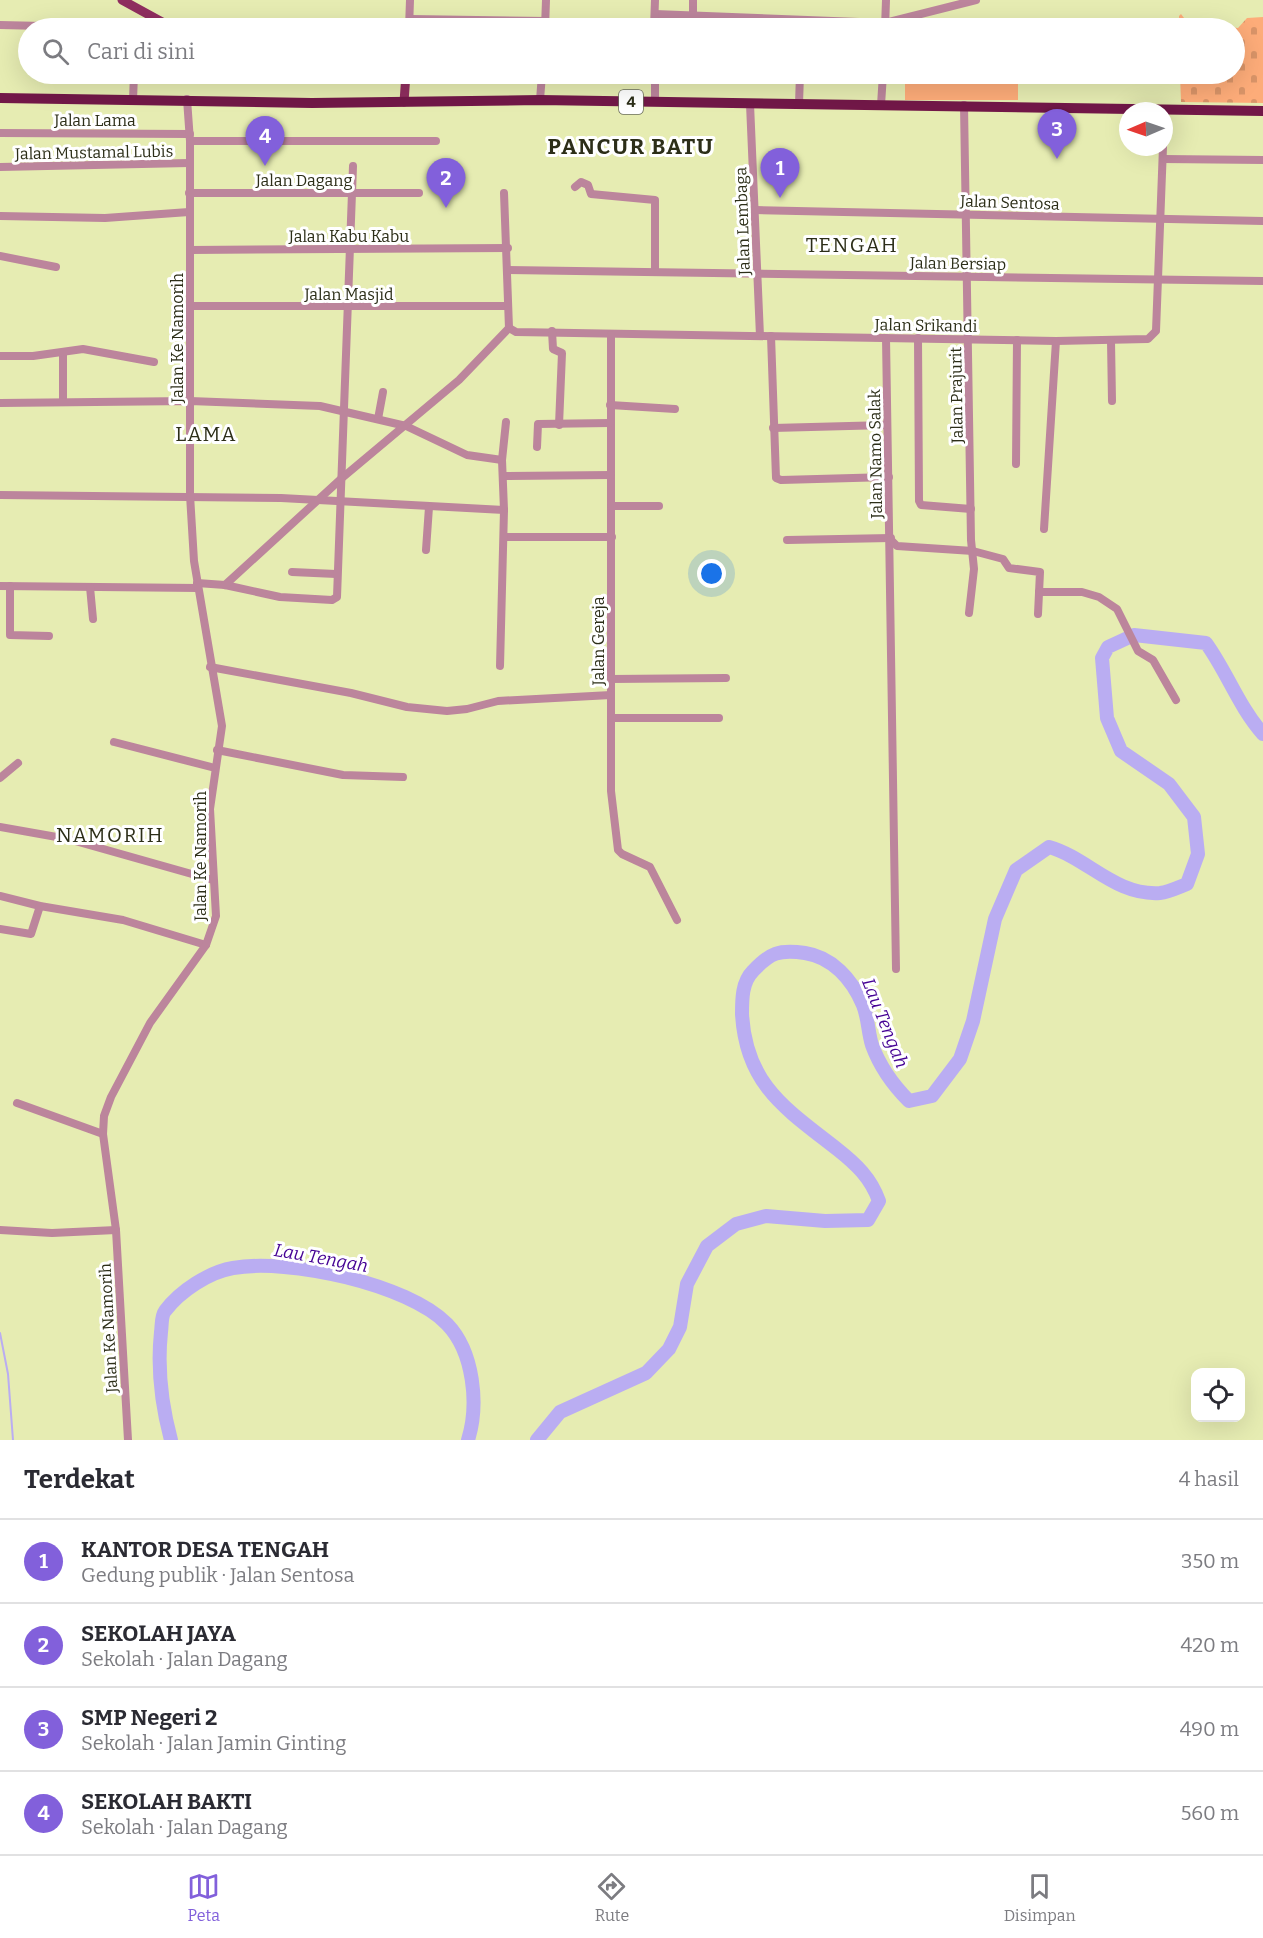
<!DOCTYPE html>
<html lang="id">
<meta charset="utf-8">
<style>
body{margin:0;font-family:Bitter,serif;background:#f7f7f7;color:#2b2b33}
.controls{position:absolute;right:18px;bottom:18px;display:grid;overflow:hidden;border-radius:12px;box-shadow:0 6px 24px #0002}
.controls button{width:54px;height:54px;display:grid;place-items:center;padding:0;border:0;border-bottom:2px solid #e1e1e2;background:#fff;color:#2b2b33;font:30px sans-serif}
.compass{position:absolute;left:1119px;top:102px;width:54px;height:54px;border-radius:50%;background:#fff;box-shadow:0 6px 24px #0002;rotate:268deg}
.you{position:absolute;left:712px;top:574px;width:21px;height:21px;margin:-15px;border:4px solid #fff;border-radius:50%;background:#1a73e8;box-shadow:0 0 0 9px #1a73e833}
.badge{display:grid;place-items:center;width:39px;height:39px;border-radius:50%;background:#8260db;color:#fff;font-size:20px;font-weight:700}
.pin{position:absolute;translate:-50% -50px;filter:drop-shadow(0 2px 3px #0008)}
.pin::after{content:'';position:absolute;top:32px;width:21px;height:18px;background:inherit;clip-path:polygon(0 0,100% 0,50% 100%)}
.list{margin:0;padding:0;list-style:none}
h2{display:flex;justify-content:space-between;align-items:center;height:78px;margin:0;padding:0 24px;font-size:26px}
h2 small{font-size:20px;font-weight:400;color:#7c7c81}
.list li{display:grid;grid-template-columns:39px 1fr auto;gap:18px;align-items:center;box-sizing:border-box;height:84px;padding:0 24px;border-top:2px solid #e1e1e2}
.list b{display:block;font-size:22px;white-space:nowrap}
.list p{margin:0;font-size:20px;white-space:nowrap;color:#7c7c81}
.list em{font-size:20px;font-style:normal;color:#7c7c81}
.icon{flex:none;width:33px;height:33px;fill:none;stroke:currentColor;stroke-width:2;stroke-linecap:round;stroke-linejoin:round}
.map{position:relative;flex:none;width:1263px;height:1440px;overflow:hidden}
.search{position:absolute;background:#fff;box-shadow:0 6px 24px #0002;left:18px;right:18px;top:18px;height:66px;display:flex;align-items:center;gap:15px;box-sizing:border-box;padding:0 21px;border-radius:33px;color:#7c7c81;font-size:22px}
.sheet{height:414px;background:#fff}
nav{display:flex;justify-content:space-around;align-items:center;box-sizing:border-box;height:84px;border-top:2px solid #e1e1e2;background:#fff;font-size:16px;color:#7c7c81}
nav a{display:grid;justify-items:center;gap:3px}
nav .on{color:#8260db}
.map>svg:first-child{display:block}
.cemetery{fill:url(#cemetery-stones)}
.pitch{fill:#fdac79}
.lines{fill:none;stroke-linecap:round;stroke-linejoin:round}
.stream{stroke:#baadf2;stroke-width:2}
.river{stroke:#baadf2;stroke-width:14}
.minor{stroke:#bc859c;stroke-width:8}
.major{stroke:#8f2e5f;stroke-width:9}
.highway{stroke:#721848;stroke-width:10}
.labels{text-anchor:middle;stroke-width:6;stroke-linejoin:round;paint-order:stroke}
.shield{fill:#fff;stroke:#6b6d5d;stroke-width:1.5}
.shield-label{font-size:15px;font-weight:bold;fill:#2c2e18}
.street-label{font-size:16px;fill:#2c2e18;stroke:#fff}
.water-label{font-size:18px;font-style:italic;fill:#450294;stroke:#fff}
.quarter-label{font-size:20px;letter-spacing:1.5px;fill:#2c2e18;stroke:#fff}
.district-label{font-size:22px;font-weight:bold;letter-spacing:1.5px;fill:#2c2e18;stroke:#fff}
</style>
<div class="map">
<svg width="1263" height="1440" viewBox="0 0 1263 1440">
<defs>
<pattern id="cemetery-stones" width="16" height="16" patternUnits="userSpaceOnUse" patternTransform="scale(1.5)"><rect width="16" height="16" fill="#fdac79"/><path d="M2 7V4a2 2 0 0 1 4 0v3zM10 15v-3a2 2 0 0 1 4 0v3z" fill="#d99468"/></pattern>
</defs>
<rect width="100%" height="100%" fill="#e6ecb2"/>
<!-- cemetery -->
<path class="cemetery" d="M1181,14L1187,22L1238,28L1247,18L1263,17V103L1181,102L1180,74H1234V28H1179V16Z"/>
<!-- pitch -->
<rect class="pitch" x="905" y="74" width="113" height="26"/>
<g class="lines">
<!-- stream -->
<path class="stream" d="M0,1333L8,1374L13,1440"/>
<!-- river -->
<g class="river">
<path d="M171,1440C161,1403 157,1370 161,1332C162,1326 161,1316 165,1311C180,1291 209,1272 233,1268C288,1258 408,1284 447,1324C474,1352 479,1405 468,1440"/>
<path d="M537,1440L560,1412L646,1373L669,1349L680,1327L687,1284L707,1246L736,1224L766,1216L825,1221L868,1220L879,1201C871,1178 856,1164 837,1149C786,1109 746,1085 742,1014C742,999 742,982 753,971C770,953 779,949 805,953C832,957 852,979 863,1005C868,1017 868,1032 872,1045C880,1067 893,1085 909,1101L932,1096L960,1059L973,1021L995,919L1016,870L1049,847C1088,858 1115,896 1160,893C1169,892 1179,887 1187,884L1198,854L1194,817L1169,784L1121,751L1107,718L1102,658L1108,647L1134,635L1206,643C1227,672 1239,707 1263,734"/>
</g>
<!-- minor -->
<g class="minor">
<path d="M693,0V16"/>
<path d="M655,14L885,23L976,0"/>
<path d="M410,19L546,21"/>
<path d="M0,25L131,28"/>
<path d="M409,28L410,0"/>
<path d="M545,28L546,0"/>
<path d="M654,28L655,0"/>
<path d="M885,28L886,0"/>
<path d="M655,74V102"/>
<path d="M133,100L134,74"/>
<path d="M540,100L542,74"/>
<path d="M750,104L760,336"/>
<path d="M799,104L800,74"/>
<path d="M881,105L883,74"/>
<path d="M964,105L971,540L974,569L969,613"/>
<path d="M0,133L190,134"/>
<path d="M190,141H436"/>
<path d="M1163,159L1263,160"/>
<path d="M0,167L189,163"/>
<path d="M575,187L581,182L588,185L591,194L655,200V270"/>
<path d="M189,193H419"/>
<path d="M756,210L1263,221"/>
<path d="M0,216L105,218L189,212"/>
<path d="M190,250L508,248"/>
<path d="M0,256L56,267"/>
<path d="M508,270L1263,281"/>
<path d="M191,306H507"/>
<path d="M509,328L516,332L1056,341L1148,339L1156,331L1163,147"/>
<path d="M552,331L553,349L562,353L559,425"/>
<path d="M611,335V791L618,850L622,854L650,867L677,920"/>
<path d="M771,336L776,478L781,480L889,477"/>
<path d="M886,338L896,969"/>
<path d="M918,338L919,501L921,505L971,509"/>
<path d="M1111,341L1112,401"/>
<path d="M63,353V402"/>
<path d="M0,356H33L83,349L154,362"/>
<path d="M0,403L190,401L320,406L406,426L467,455L502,460"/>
<path d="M610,405L675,409"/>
<path d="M378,419L383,392"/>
<path d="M773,428L887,425"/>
<path d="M537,447L538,424L610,423"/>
<path d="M1016,464L1017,340"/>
<path d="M504,476L611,475"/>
<path d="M0,495L281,498L504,510"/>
<path d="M611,506H659"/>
<path d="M1044,529L1056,341"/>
<path d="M504,537H612"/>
<path d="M787,540L891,538"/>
<path d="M891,540L897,546L973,551L1003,559L1009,568L1040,572L1038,614"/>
<path d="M426,550L429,507"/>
<path d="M292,572L336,574"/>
<path d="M197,583L225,585L280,597L332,600L337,597L353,166"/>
<path d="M225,585L342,478L459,380L509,328L504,193"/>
<path d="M0,586L198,588"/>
<path d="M10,586V635L49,636"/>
<path d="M90,587L93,619"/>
<path d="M1039,592H1082L1099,597L1117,609L1138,651L1153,660L1176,700"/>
<path d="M500,666L504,510L502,460L506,422"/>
<path d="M210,667L351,693L407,707L447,711L467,709L498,701L611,695"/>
<path d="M611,679L726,678"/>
<path d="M611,718H719"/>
<path d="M114,742L215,768"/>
<path d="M217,750L343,775L403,777"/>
<path d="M0,778L18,763"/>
<path d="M0,827L68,839L213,880"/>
<path d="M0,896L40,906L123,920L206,945"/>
<path d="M0,929L31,934L40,906"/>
<path d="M17,1103L103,1134"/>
<path d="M0,1230L52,1233L116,1230"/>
<path d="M128,1440L116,1230L103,1134L104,1116L111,1097L150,1023L206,945L216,916L210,809L222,726L194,561L190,495V141L187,99"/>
</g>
<!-- major -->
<g class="major">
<path d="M122,0L173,28"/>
<path d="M404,102L406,74"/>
</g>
<!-- highway -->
<path class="highway" d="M0,98L312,103L540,100L1263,111"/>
</g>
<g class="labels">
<!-- shield labels -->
<rect class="shield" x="619" y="90" width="24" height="24" rx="4.5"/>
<g class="shield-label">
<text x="631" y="107">4</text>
</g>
<!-- street labels -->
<g class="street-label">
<text x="95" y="126">Jalan Lama</text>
<text transform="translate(94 152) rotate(-1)" y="6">Jalan Mustamal Lubis</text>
<text x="304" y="186">Jalan Dagang</text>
<text transform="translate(1010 202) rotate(2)" y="6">Jalan Sentosa</text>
<text transform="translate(742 221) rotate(-92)" y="6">Jalan Lembaga</text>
<text x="349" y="242">Jalan Kabu Kabu</text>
<text transform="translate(958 263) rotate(1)" y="6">Jalan Bersiap</text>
<text x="349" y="300">Jalan Masjid</text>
<text transform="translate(926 325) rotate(1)" y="6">Jalan Srikandi</text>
<text transform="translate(177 338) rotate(-90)" y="6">Jalan Ke Namorih</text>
<text transform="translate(956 395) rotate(-91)" y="6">Jalan Prajurit</text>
<text transform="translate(875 454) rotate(-91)" y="6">Jalan Namo Salak</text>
<text transform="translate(598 641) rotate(-90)" y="6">Jalan Gereja</text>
<text transform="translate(200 856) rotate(-90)" y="6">Jalan Ke Namorih</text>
<text transform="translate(108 1328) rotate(-93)" y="6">Jalan Ke Namorih</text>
</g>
<!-- water labels -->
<g class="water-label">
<text transform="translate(885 1023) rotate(68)" y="6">Lau Tengah</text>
<text transform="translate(321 1258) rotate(10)" y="6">Lau Tengah</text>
</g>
<!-- quarter labels -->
<g class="quarter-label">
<text x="852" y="252">TENGAH</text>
<text x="206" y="441">LAMA</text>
<text x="110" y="842">NAMORIH</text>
</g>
<!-- district labels -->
<g class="district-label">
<text x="631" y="154">PANCUR BATU</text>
</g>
</g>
</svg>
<div class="controls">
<button><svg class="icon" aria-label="locate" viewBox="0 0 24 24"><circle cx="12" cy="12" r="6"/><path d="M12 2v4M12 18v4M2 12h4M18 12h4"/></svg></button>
</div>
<svg class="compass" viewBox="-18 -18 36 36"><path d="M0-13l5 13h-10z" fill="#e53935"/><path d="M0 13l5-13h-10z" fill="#7c7c81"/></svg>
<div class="you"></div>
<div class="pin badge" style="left:780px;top:198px">1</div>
<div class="pin badge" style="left:446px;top:208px">2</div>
<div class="pin badge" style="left:1057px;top:159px">3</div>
<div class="pin badge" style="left:265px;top:166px">4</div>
<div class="search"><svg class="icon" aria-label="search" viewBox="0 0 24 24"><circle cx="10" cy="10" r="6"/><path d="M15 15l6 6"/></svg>Cari di sini</div>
</div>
<section class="sheet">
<h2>Terdekat<small>4 hasil</small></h2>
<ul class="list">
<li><span class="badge">1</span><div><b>KANTOR DESA TENGAH</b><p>Gedung publik · Jalan Sentosa</p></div><em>350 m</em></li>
<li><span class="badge">2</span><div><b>SEKOLAH JAYA</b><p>Sekolah · Jalan Dagang</p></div><em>420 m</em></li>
<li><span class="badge">3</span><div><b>SMP Negeri 2</b><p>Sekolah · Jalan Jamin Ginting</p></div><em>490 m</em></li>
<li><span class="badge">4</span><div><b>SEKOLAH BAKTI</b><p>Sekolah · Jalan Dagang</p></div><em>560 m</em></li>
</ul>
</section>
<nav>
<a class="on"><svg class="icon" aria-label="map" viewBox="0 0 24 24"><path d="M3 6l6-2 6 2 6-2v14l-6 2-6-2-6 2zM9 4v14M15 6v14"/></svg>Peta</a>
<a><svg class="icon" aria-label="directions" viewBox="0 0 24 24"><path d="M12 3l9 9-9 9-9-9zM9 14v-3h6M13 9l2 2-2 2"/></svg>Rute</a>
<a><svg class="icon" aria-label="saved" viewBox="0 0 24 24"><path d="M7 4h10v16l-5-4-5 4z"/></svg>Disimpan</a>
</nav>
